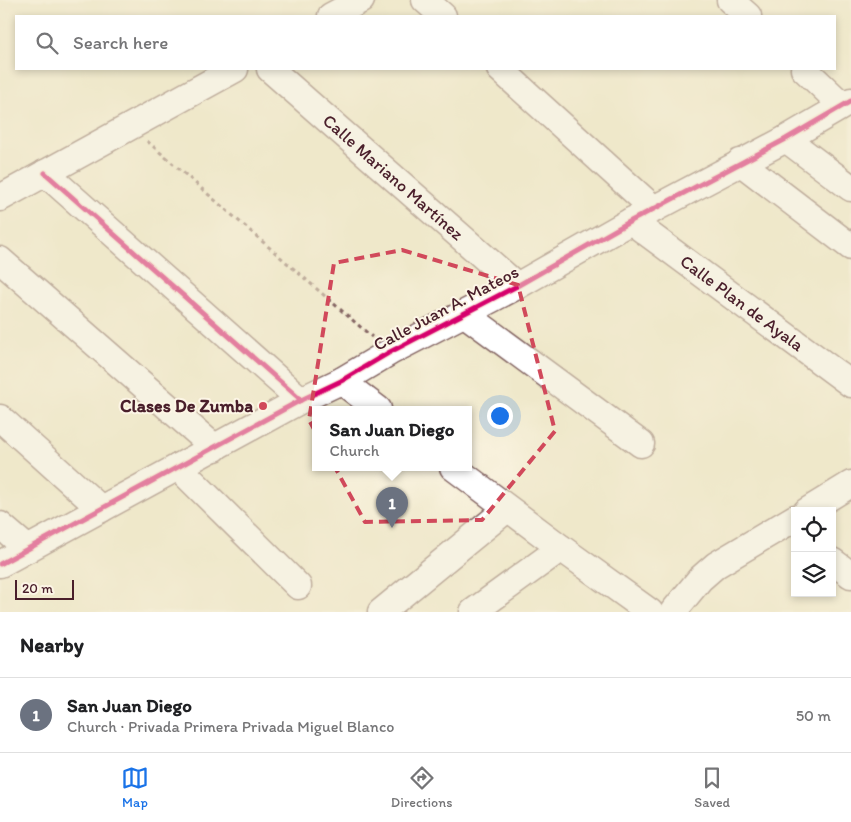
<!DOCTYPE html>
<meta charset="utf-8">
<style>
body{margin:0;font-family:Itim,sans-serif;background:#f2f2f2;color:#202124}
.controls{position:absolute;right:15px;bottom:15px;display:grid;overflow:hidden;border-radius:0px;box-shadow:0 2px 8px #0003}
.controls button{width:45px;height:45px;display:grid;place-items:center;padding:0;border:0;border-bottom:1px solid #e0e0e0;background:#fff;color:#202124;font:25px sans-serif}
.scale{position:absolute;left:15px;bottom:12px;width:59px;box-sizing:border-box;padding-left:5px;border:2px solid #4a1f2b;border-top:0;font-size:14px;line-height:18px;white-space:nowrap;color:#4a1f2b;-webkit-text-stroke:4px #fcf5e5;paint-order:stroke}
.you{position:absolute;left:499px;top:415px;width:18px;height:18px;margin:-12px;border:4px solid #fff;border-radius:50%;background:#1a73e8;box-shadow:0 0 0 8px #1a73e833}
.badge{display:grid;place-items:center;width:32px;height:32px;border-radius:50%;background:#1a73e8;color:#fff;font-size:16px;font-weight:700}
.pin{position:absolute;translate:-50% -41px;filter:drop-shadow(0 1px 2px #0008)}
.pin::after{content:'';position:absolute;top:26px;width:18px;height:15px;background:inherit;clip-path:polygon(0 0,100% 0,50% 100%)}
.popup{position:absolute;left:312px;top:406px;width:160px;height:65px;box-sizing:border-box;display:grid;place-content:center;border-radius:0px;background:#fff;filter:drop-shadow(0 1px 4px #0005);font-size:16px;white-space:nowrap;color:#757577}
.popup b{font-size:19px;color:#202124}
.popup::after{content:'';position:absolute;left:50%;top:100%;margin-left:-10px;border:10px solid transparent;border-top-color:#fff}
.list{margin:0;padding:0;list-style:none}
h2{display:flex;justify-content:space-between;align-items:center;height:65px;margin:0;padding:0 20px;font-size:21px}
h2 small{font-size:16px;font-weight:400;color:#757577}
.list li{display:grid;grid-template-columns:32px 1fr auto;gap:15px;align-items:center;box-sizing:border-box;height:75px;padding:0 20px;border-top:1px solid #e0e0e0}
.list b{display:block;font-size:19px;white-space:nowrap}
.list p{margin:0;font-size:16px;white-space:nowrap;color:#757577}
.list em{font-size:16px;font-style:normal;color:#757577}
.icon{flex:none;width:28px;height:28px;fill:none;stroke:currentColor;stroke-width:2;stroke-linecap:round;stroke-linejoin:round}
.map{position:relative;flex:none;width:851px;height:612px;overflow:hidden}
.search{position:absolute;background:#fff;box-shadow:0 2px 8px #0003;left:15px;right:15px;top:15px;height:55px;display:flex;align-items:center;gap:12px;box-sizing:border-box;padding:0 18px;border-radius:0px;color:#757577;font-size:19px}
.sheet{height:140px;background:#fff}
nav{display:flex;justify-content:space-around;align-items:center;box-sizing:border-box;height:70px;border-top:1px solid #e0e0e0;background:#fff;font-size:14px;color:#757577}
nav a{display:grid;justify-items:center;gap:2px}
nav .on{color:#1a73e8}
.map>svg:first-child{display:block}
.lines{fill:none;stroke-linecap:round;stroke-linejoin:round}
.minor-casing{stroke:#846563;stroke-width:29}
.path{stroke:#846563;stroke-width:3;stroke-dasharray:4 4;stroke-linecap:butt}
.minor{stroke:#fff;stroke-width:26}
.cycleway-casing{stroke:#fcf5e5;stroke-width:8}
.cycleway{stroke:#d6006c;stroke-width:5}
.marked{fill:none;stroke:#d1495b;stroke-width:4;stroke-dasharray:10 6;stroke-linejoin:round}
.poi-dot{fill:#d1495b;stroke:#fcf5e5;stroke-width:2}
.labels{text-anchor:middle;stroke-width:4;stroke-linejoin:round;paint-order:stroke}
.street-label{font-size:18px;fill:#4a1f2b;stroke:#fcf5e5}
.poi-label{font-size:18px;font-weight:bold;fill:#4a1f2b;stroke:#fcf5e5;text-anchor:end}
</style>
<div class="map">
<svg width="851" height="612" viewBox="0 0 851 612">
<rect width="100%" height="100%" fill="#fcf5e5"/>
<filter id="ink" filterUnits="userSpaceOnUse"><feTurbulence type="fractalNoise" baseFrequency=".02" numOctaves="2"/><feDisplacementMap in="SourceGraphic" scale="10" xChannelSelector="R" yChannelSelector="G"/><feConvolveMatrix kernelMatrix="1 2 1 2 8 2 1 2 1" color-interpolation-filters="sRGB"/></filter>
<filter id="wash" filterUnits="userSpaceOnUse"><feTurbulence type="fractalNoise" baseFrequency=".0096" numOctaves="4" result="noise"/><feDisplacementMap in="SourceGraphic" scale="20" xChannelSelector="R" yChannelSelector="G"/><feGaussianBlur stdDeviation="1.12" result="paint"/><feColorMatrix in="noise" values="0 0 0 0 0 0 0 0 0 0 0 0 0 0 0 0 0 1.4 0 .05"/><feComposite in="paint" operator="in"/></filter>
<g filter="url(#wash)">
<rect width="100%" height="100%" fill="#efe8ca"/>
</g>
<g filter="url(#ink)">
<g class="lines">
<defs>
<g id="minor">
<path d="M425,0L443,16"/>
<path d="M730,0L748,16"/>
<path d="M331,16L361,0"/>
<path id="s1" d="M270,69L517,286"/>
<path d="M500,69L654,209"/>
<path d="M804,69L842,105"/>
<path d="M786,139L851,188"/>
<path d="M740,162L851,247"/>
<path d="M45,173L301,400"/>
<path d="M0,198L235,69"/>
<path id="s2" d="M631,221L851,384"/>
<path d="M0,260L215,448"/>
<path d="M465,314L641,444"/>
<path d="M341,381L378,409"/>
<path d="M0,418L101,509"/>
<path d="M178,467L298,586"/>
<path d="M453,467L561,548L650,612"/>
<path d="M807,511L851,484"/>
<path d="M0,525L28,549"/>
<path d="M832,561L851,575"/>
<path d="M0,564L301,400L341,381L390,352L517,286L631,221L786,139L851,101"/>
<path d="M381,612L507,509"/>
<path d="M473,612L561,548"/>
<path d="M673,612L700,579L716,565L795,518"/>
</g>
</defs>
<!-- minor casing -->
<use href="#minor" class="minor-casing"/>
<!-- path -->
<path class="path" d="M147,141L372,337"/>
<!-- minor -->
<use href="#minor" class="minor"/>
<defs>
<g id="cycleway">
<path d="M45,173L301,400"/>
<path d="M0,564L301,400L341,381L390,352L517,286L631,221L786,139L851,101"/>
</g>
</defs>
<!-- cycleway casing -->
<use href="#cycleway" class="cycleway-casing"/>
<!-- cycleway -->
<use href="#cycleway" class="cycleway"/>
</g>
</g>
<!-- marked area -->
<path d="M0 0H851V612H0ZM402,250L518,285L555,431L482,520L365,522L309,420L334,263Z" fill="#efe8ca" fill-opacity=".55" fill-rule="evenodd"/>
<path class="marked" d="M402,250L518,285L555,431L482,520L365,522L309,420L334,263Z"/>
<!-- markers -->
<circle class="poi-dot" cx="263" cy="406" r="5"/>
<g class="labels">
<!-- street labels -->
<g class="street-label">
<text dy="6" stroke="none"><textPath href="#s1" startOffset="164">Calle Mariano Martínez</textPath></text>
<text dy="6" stroke="none"><textPath href="#s2" startOffset="138">Calle Plan de Ayala</textPath></text>
<text transform="translate(446 308) rotate(-28)" y="6">Calle Juan A. Mateos</text>
</g>
<!-- poi labels -->
<g class="poi-label">
<text x="253" y="412">Clases De Zumba</text>
</g>
</g>
</svg>
<div class="controls">
<button><svg class="icon" aria-label="locate" viewBox="0 0 24 24"><circle cx="12" cy="12" r="6"/><path d="M12 2v4M12 18v4M2 12h4M18 12h4"/></svg></button>
<button><svg class="icon" aria-label="layers" viewBox="0 0 24 24"><path d="M12 4l9 5-9 5-9-5zM3 14l9 5 9-5"/></svg></button>
</div>
<div class="scale">20 m</div>
<div class="you"></div>
<div class="pin badge" style="left:392px;top:528px;background:#6b7280">1</div>
<div class="popup"><b>San Juan Diego</b>Church</div>
<div class="search"><svg class="icon" aria-label="search" viewBox="0 0 24 24"><circle cx="10" cy="10" r="6"/><path d="M15 15l6 6"/></svg>Search here</div>
</div>
<section class="sheet">
<h2>Nearby<small></small></h2>
<ul class="list">
<li><span class="badge" style="background:#6b7280">1</span><div><b>San Juan Diego</b><p>Church · Privada Primera Privada Miguel Blanco</p></div><em>50 m</em></li>
</ul>
</section>
<nav>
<a class="on"><svg class="icon" aria-label="map" viewBox="0 0 24 24"><path d="M3 6l6-2 6 2 6-2v14l-6 2-6-2-6 2zM9 4v14M15 6v14"/></svg>Map</a>
<a><svg class="icon" aria-label="directions" viewBox="0 0 24 24"><path d="M12 3l9 9-9 9-9-9zM9 14v-3h6M13 9l2 2-2 2"/></svg>Directions</a>
<a><svg class="icon" aria-label="saved" viewBox="0 0 24 24"><path d="M7 4h10v16l-5-4-5 4z"/></svg>Saved</a>
</nav>
